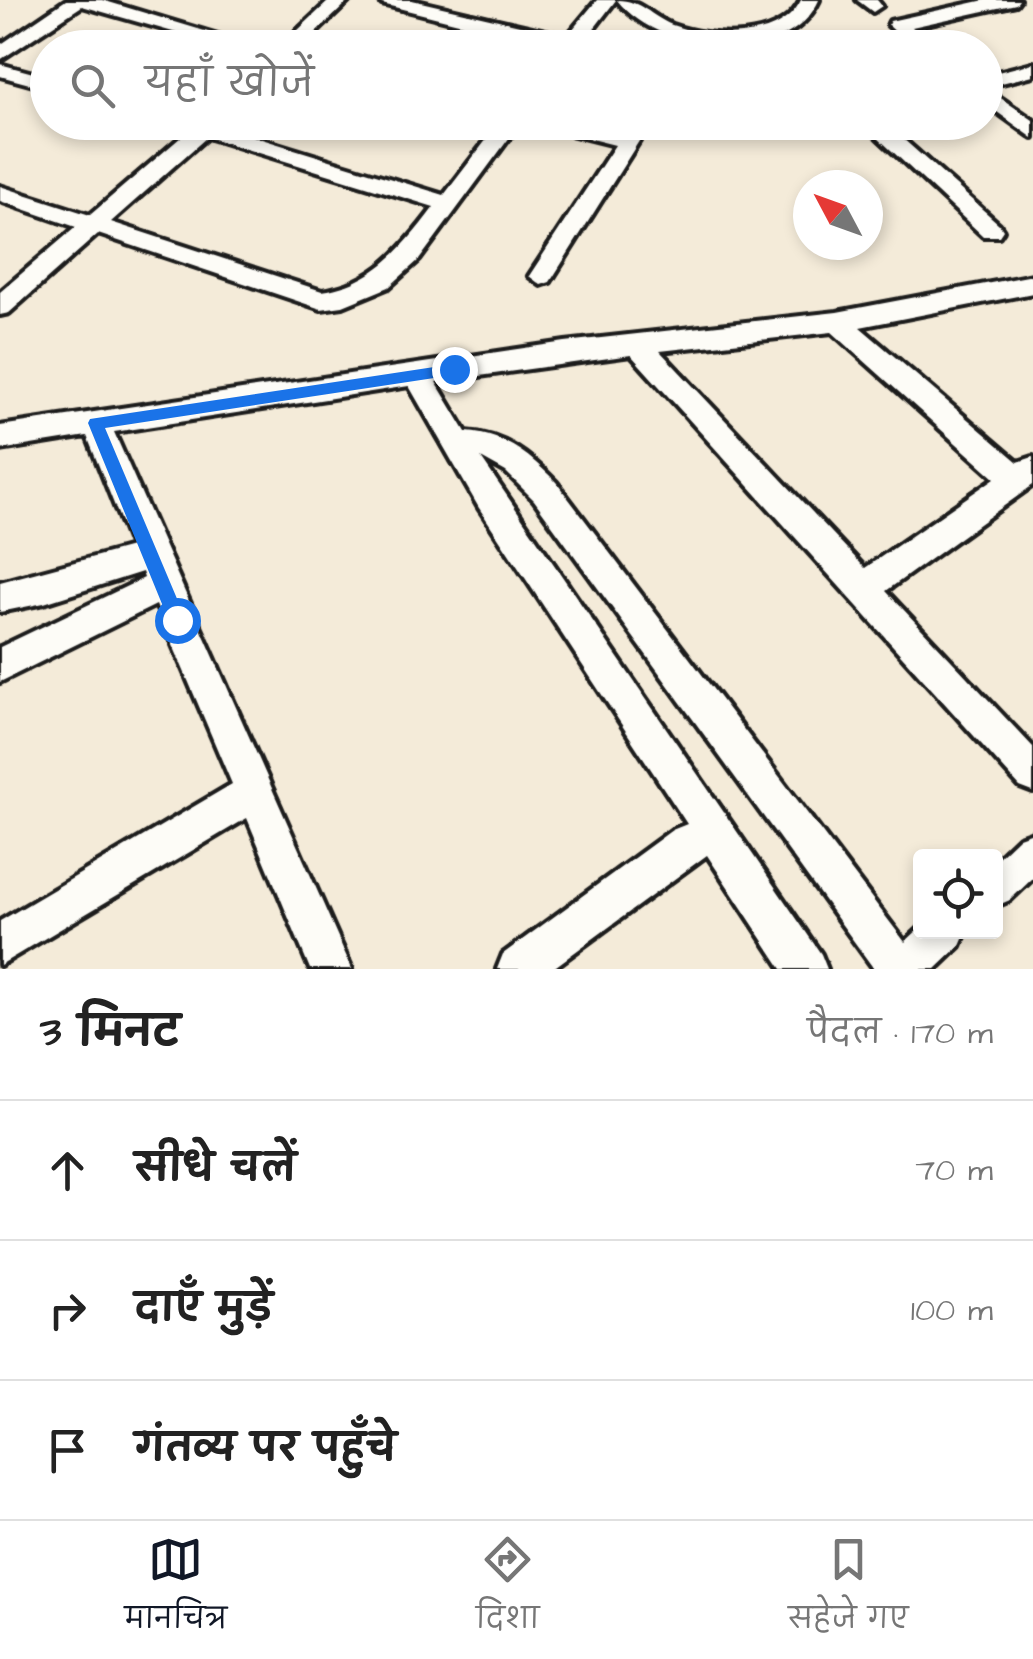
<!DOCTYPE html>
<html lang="hi">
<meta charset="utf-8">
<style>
body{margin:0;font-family:"Architects Daughter","Playpen Sans Deva",sans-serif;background:#f2f2f2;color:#222}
.controls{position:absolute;right:30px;bottom:30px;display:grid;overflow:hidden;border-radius:10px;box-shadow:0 5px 15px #0003}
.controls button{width:90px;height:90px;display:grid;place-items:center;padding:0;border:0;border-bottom:2px solid #e0e0e0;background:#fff;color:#222;font:50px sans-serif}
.compass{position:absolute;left:793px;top:170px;width:90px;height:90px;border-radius:50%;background:#fff;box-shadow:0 5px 15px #0003;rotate:311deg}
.stop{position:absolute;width:30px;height:30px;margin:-22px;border:8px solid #1a73e8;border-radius:50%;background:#fff}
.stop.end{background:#1a73e8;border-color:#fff;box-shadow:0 2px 10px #0008}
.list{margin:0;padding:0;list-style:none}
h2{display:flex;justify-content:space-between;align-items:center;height:130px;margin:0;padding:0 40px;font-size:42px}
h2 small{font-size:32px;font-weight:400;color:#767676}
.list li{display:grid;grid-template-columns:65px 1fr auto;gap:30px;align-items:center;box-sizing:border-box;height:140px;padding:0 40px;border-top:2px solid #e0e0e0}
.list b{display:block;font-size:38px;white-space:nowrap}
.list em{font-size:32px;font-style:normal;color:#767676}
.icon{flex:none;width:55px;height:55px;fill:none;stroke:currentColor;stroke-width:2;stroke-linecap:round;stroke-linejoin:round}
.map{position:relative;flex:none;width:1033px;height:969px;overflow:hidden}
.search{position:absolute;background:#fff;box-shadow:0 5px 15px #0003;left:30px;right:30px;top:30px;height:110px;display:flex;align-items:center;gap:25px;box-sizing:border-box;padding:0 35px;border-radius:55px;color:#767676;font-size:38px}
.sheet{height:550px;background:#fff}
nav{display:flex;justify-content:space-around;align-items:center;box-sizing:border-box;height:140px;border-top:2px solid #e0e0e0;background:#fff;font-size:28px;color:#767676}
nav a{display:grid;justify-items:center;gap:5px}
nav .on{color:#111827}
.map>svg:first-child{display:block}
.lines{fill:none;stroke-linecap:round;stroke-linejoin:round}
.minor-casing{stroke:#1c1c1c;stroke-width:8}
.minor{fill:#fdfcf7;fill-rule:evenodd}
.route{fill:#1a73e8}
</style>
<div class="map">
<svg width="1033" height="969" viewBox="0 0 1033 969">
<rect width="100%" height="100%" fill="#f4ebd9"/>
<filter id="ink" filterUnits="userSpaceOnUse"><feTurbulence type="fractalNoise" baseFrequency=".01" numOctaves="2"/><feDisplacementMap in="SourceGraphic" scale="20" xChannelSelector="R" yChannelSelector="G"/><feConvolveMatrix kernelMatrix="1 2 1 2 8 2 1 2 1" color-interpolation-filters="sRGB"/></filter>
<g filter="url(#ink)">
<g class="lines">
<defs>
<g id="minor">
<path d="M66,0H102L261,48H229L82,6L0,60V45Z"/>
<path d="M330,0H350L300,48H279Z"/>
<path d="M379,0H412L567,36L597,0H616L579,48H559L382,4Z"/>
<path d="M617,0C641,0 650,16 672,25C712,39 780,43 801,0H819C787,71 659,54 617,0Z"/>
<path d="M857,0H877L882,6L873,12Z"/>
<path d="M985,0H1019L1016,4L912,27L935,48H913L888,25L890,21Z"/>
<path d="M1033,63V75L986,87V75Z"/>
<path d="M0,64L48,77V89L0,76Z"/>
<path d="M986,88L1033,120V138L986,104Z"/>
<path d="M182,122H221L219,126L444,195L500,122H521L419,260L389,287L343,306L321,309L98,234L9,313L0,315V292L76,227L0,201V186L90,215L188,131ZM207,137L434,207C404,247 374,284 322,291L111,222Z"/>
<path d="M541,122H578L622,134L630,122H651L550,282L541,285L529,276L615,145L543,127Z"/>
<path d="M861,122H884L999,224L1003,230L999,236H983Z"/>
<path d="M1033,275V293L860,327L1018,462L1033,457V485L886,591L1033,747V792L1020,787L631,355L436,382L466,432C504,434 530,455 556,482L905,942L920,928V932H966L960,946L936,969H874L534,500L506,472L481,458L821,954L827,969H782L707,855L552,969H497L503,954L672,830L687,824L479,508L409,386L114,432L352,969H310L247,818L0,965V921L232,784L156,605L0,682V647L144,578L142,572L44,603L0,612V582L131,547L87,436L0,450V426L565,342L837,312ZM832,332L995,478L865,568L660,351Z"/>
<path d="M1033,832V878L1010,900L996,906V859L1019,837Z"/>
</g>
</defs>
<!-- minor casing -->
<use href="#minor" class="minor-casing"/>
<!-- minor -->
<use href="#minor" class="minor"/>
</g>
</g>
<!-- route -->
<path class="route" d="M454,364L461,369L454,375L105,428L186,620L184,626H171L88,423L90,419Z"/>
</svg>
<div class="controls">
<button><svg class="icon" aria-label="locate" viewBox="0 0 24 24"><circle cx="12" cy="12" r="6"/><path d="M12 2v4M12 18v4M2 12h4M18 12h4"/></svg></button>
</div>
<svg class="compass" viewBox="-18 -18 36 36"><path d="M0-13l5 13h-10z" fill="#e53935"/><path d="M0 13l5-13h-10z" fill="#767676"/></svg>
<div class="stop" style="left:177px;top:620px"></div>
<div class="stop end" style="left:454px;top:369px"></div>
<div class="search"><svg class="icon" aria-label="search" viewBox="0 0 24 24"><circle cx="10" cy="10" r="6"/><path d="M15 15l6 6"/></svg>यहाँ खोजें</div>
</div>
<section class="sheet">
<h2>3 मिनट<small>पैदल · 170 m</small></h2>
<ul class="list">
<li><svg class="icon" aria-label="ahead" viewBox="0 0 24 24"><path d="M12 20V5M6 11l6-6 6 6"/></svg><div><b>सीधे चलें</b></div><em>70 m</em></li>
<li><svg class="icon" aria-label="right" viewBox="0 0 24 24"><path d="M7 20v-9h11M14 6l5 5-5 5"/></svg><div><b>दाएँ मुड़ें</b></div><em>100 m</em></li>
<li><svg class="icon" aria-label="arrive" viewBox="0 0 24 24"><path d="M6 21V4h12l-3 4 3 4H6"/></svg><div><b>गंतव्य पर पहुँचे</b></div></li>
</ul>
</section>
<nav>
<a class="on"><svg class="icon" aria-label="map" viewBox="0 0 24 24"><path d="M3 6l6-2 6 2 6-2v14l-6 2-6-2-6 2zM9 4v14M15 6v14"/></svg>मानचित्र</a>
<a><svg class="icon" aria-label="directions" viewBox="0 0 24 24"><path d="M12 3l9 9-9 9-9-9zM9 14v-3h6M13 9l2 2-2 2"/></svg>दिशा</a>
<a><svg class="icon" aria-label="saved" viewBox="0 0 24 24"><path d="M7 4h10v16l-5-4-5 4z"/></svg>सहेजे गए</a>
</nav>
